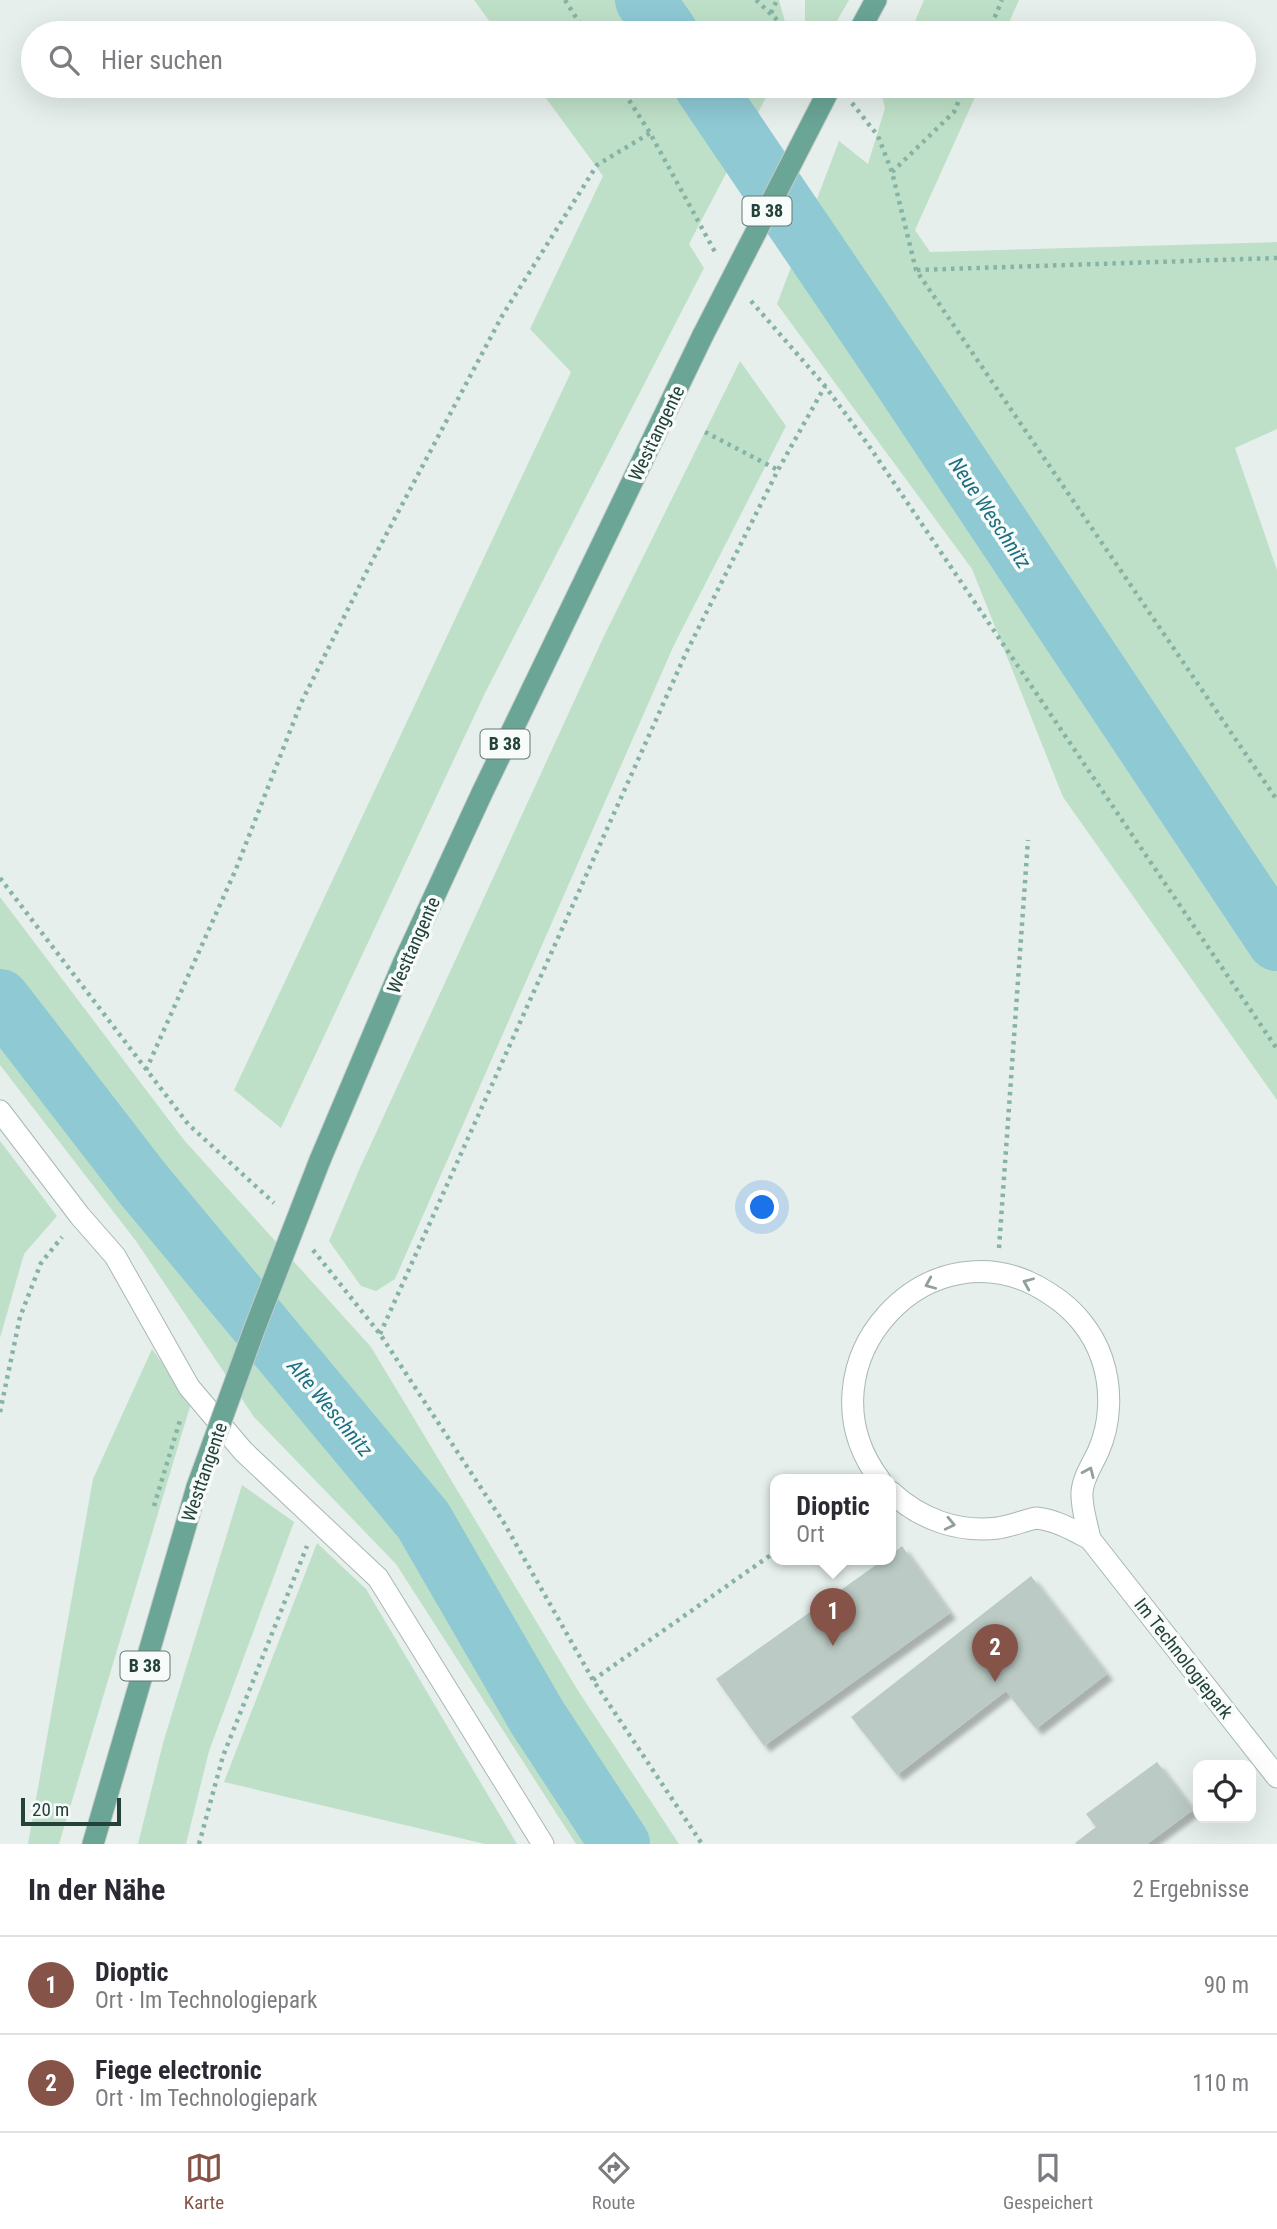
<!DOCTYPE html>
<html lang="de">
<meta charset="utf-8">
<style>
body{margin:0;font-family:"Roboto Condensed",sans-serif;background:#f2f2f3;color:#2b2b33}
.controls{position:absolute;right:21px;bottom:21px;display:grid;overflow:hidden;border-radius:14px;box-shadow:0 7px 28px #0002}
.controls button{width:63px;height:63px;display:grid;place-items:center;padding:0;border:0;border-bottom:2px solid #e1e1e2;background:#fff;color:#2b2b33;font:35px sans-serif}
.scale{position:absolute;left:21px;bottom:18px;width:100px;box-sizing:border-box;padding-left:7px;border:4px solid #24423a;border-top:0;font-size:19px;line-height:24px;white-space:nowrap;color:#24423a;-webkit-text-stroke:5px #f7fbf9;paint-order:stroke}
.you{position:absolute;left:763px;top:1208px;width:24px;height:24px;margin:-18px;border:5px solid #fff;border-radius:50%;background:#1a73e8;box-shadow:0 0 0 10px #1a73e833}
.badge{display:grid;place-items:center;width:46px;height:46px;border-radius:50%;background:#855347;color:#fff;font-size:23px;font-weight:700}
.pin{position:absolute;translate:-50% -58px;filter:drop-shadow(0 2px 4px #0008)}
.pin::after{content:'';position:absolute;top:37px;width:24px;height:21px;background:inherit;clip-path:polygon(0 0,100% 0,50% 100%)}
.popup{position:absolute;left:770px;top:1474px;width:126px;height:91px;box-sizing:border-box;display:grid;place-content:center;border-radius:14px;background:#fff;filter:drop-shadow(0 2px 5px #0005);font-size:23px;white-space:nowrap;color:#7c7c81}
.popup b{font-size:26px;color:#2b2b33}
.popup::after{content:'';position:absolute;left:50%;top:100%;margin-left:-14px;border:14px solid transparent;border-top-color:#fff}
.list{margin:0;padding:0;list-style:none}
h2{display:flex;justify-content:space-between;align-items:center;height:91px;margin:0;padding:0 28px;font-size:30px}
h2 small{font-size:23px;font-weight:400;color:#7c7c81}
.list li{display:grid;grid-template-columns:46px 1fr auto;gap:21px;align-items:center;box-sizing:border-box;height:98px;padding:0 28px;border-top:2px solid #e1e1e2}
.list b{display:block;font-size:26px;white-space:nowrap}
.list p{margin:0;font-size:23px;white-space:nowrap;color:#7c7c81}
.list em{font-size:23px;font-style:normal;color:#7c7c81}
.icon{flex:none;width:38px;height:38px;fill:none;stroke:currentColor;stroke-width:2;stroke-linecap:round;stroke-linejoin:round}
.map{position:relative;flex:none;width:1277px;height:1844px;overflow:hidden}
.search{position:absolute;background:#fff;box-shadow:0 7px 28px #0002;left:21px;right:21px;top:21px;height:77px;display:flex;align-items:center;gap:18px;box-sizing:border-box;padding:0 24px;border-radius:38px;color:#7c7c81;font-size:26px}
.sheet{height:287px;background:#fff}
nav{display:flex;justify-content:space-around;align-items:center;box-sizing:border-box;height:98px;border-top:2px solid #e1e1e2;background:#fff;font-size:19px;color:#7c7c81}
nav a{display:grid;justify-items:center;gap:4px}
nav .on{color:#855347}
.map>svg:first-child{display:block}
.green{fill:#bfe0c8}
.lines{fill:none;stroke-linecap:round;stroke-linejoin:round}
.river{stroke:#8ec9d4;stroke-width:60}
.building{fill:#bbcac4;filter:url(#shadow)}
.minor-casing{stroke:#a8b8b2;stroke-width:23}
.major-casing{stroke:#c2cac8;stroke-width:23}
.path{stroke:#86b3a5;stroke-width:4.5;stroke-dasharray:3.5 5;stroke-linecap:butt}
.minor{stroke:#fff;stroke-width:21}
.major{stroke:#6aa596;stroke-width:21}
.major-bridge-casing{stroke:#c2cac8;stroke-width:23;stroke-linecap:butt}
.major-bridge{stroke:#6aa596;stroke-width:21}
.oneway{stroke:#92a09c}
.labels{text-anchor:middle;stroke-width:7;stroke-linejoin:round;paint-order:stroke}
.shield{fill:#f7fbf9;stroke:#637a73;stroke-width:2}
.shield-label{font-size:18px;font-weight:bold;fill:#24423a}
.street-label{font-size:19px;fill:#24423a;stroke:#f7fbf9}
.water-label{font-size:21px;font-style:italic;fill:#1c6f80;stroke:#f7fbf9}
</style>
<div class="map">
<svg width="1277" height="1844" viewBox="0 0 1277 1844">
<defs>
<filter id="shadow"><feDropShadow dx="6" dy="6" stdDeviation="2" flood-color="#0004"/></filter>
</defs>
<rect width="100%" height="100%" fill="#e6efeb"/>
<!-- green -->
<g class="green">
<path d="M474,0H779L788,33H498Z"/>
<path d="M805,0H849L830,33H809L805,26Z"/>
<path d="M924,0H1019L1004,33H910Z"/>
<path d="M537,86H772L689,244L704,268L486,691L281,1128L234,1090L571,372L530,329L603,176Z"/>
<path d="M887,86H980L915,230L930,252L1277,242V429L1235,448L1277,570V1100L1063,797L972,569L777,304L839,141L868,164L885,108L882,96Z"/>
<path d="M740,361L786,426L674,645L395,1279L376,1291L361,1286L329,1241L359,1170L604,636Z"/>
<path d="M0,897L184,1140L371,1347L577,1689L679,1844H576L396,1564L254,1417L136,1241L0,1065Z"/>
<path d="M0,1141L57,1216L24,1254L0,1338Z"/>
<path d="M152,1349L191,1403L59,1844H28L93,1479Z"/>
<path d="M242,1485L294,1522L209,1751L186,1844H138L163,1743Z"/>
<path d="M317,1543L366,1589L517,1844H485L224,1782Z"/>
</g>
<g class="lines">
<!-- river -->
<g class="river">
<path d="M645,0L668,33"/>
<path d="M704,86L899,374L1277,941"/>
<path d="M0,999L143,1184L423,1520L537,1717L620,1844"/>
</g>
</g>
<!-- building -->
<g class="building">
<path d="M902,1546L950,1613L764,1746L716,1679L883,1560H891V1555Z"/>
<path d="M1031,1576L1107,1674L1036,1729L1006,1691L897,1775L851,1717Z"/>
<path d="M1157,1762L1193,1810L1147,1844H1076L1075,1843L1096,1827L1086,1814Z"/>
</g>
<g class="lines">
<defs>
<g id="minor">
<path d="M0,1111L80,1216L115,1256L189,1387L243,1451L378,1578L543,1844"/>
<path d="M880,1480C793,1365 931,1214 1050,1294C1074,1309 1093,1332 1102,1359C1112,1389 1111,1423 1098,1452C1092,1465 1083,1478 1082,1492C1081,1507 1087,1524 1090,1539"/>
<path d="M891,1492C920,1519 958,1533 998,1528C1011,1526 1023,1521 1036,1518C1056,1520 1073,1530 1090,1539L1277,1777"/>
</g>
<g id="major">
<path d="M858,33L876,0"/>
<path d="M320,1160L403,964L482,793L703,335"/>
<path d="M93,1844L197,1487"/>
</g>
</defs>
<!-- minor casing -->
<use href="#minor" class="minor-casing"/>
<!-- major casing -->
<use href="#major" class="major-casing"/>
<!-- path -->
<g class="path">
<path d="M565,0L586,33"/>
<path d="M756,0L791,33"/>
<path d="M771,13L777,0"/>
<path d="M988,33L1002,0"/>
<path d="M620,86L650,133L715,252"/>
<path d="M852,103L878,136L892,172L916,270L1277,800"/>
<path d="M892,172L954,112L965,86"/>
<path d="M917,270L1277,258"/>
<path d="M751,301L825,386L867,443L1277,1049"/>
<path d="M705,432L778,470"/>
<path d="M0,878L188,1124L274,1203"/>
<path d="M146,1070L236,869L301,703L369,567L502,316L597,165L650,133"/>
<path d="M999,1248L1028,840"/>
<path d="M313,1250L380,1334L504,1523L593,1680L702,1844"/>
<path d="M380,1334L686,653L778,470L825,386"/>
<path d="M0,1412L20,1317L41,1263L62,1237"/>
<path d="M154,1506L181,1417"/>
<path d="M593,1680L775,1552"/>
<path d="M199,1844L223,1756L307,1546"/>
</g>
<!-- minor -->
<use href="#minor" class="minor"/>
<!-- major -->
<use href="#major" class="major"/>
<defs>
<g id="major-bridge">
<path d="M703,335L831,86"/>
<path d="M197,1487L254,1330L320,1160"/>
</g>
</defs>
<!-- major-bridge casing -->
<use href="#major-bridge" class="major-bridge-casing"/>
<!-- major-bridge -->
<use href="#major-bridge" class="major-bridge"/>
</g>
<!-- one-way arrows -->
<defs><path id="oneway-chevron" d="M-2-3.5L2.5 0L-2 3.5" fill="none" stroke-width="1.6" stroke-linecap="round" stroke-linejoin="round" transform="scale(1.75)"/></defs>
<g class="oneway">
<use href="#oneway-chevron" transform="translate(1028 1283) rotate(-157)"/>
<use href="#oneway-chevron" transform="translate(930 1284) rotate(157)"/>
<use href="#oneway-chevron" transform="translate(1089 1472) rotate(-66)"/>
<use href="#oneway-chevron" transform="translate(950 1524) rotate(13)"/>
</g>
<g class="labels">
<!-- shield labels -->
<g class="shield">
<rect x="742.5" y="196.5" width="49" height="29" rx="5"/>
<rect x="480.5" y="729.5" width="49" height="29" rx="5"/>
<rect x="120.5" y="1651.5" width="49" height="29" rx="5"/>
</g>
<g class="shield-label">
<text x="767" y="217">B 38</text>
<text x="505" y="750">B 38</text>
<text x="145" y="1672">B 38</text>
</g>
<!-- street labels -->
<g class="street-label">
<text transform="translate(656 433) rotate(-64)" y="7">Westtangente</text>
<text transform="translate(413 945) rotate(-66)" y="7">Westtangente</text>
<text transform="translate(204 1472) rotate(-71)" y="7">Westtangente</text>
<text transform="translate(1184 1658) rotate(52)" y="7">Im Technologiepark</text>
</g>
<!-- water labels -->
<g class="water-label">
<text transform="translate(990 513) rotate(56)" y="7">Neue Weschnitz</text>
<text transform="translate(330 1408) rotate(50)" y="7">Alte Weschnitz</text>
</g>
</g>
</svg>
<div class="controls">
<button><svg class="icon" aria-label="locate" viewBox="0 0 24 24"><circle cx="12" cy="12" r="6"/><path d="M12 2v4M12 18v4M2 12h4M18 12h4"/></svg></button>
</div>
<div class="scale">20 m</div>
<div class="you"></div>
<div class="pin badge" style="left:833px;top:1646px">1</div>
<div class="popup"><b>Dioptic</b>Ort</div>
<div class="pin badge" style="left:995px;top:1682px">2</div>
<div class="search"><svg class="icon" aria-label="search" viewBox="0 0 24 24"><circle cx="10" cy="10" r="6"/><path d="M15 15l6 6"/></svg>Hier suchen</div>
</div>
<section class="sheet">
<h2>In der Nähe<small>2 Ergebnisse</small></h2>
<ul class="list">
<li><span class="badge">1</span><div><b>Dioptic</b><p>Ort · Im Technologiepark</p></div><em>90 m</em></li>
<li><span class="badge">2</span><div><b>Fiege electronic</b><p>Ort · Im Technologiepark</p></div><em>110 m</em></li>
</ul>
</section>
<nav>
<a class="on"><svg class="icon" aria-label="map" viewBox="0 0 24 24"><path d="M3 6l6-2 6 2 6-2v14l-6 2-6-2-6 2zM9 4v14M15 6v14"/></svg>Karte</a>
<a><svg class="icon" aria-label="directions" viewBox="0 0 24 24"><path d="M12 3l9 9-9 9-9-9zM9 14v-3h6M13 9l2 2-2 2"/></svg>Route</a>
<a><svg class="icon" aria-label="saved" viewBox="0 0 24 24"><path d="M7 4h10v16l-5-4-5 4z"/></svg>Gespeichert</a>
</nav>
